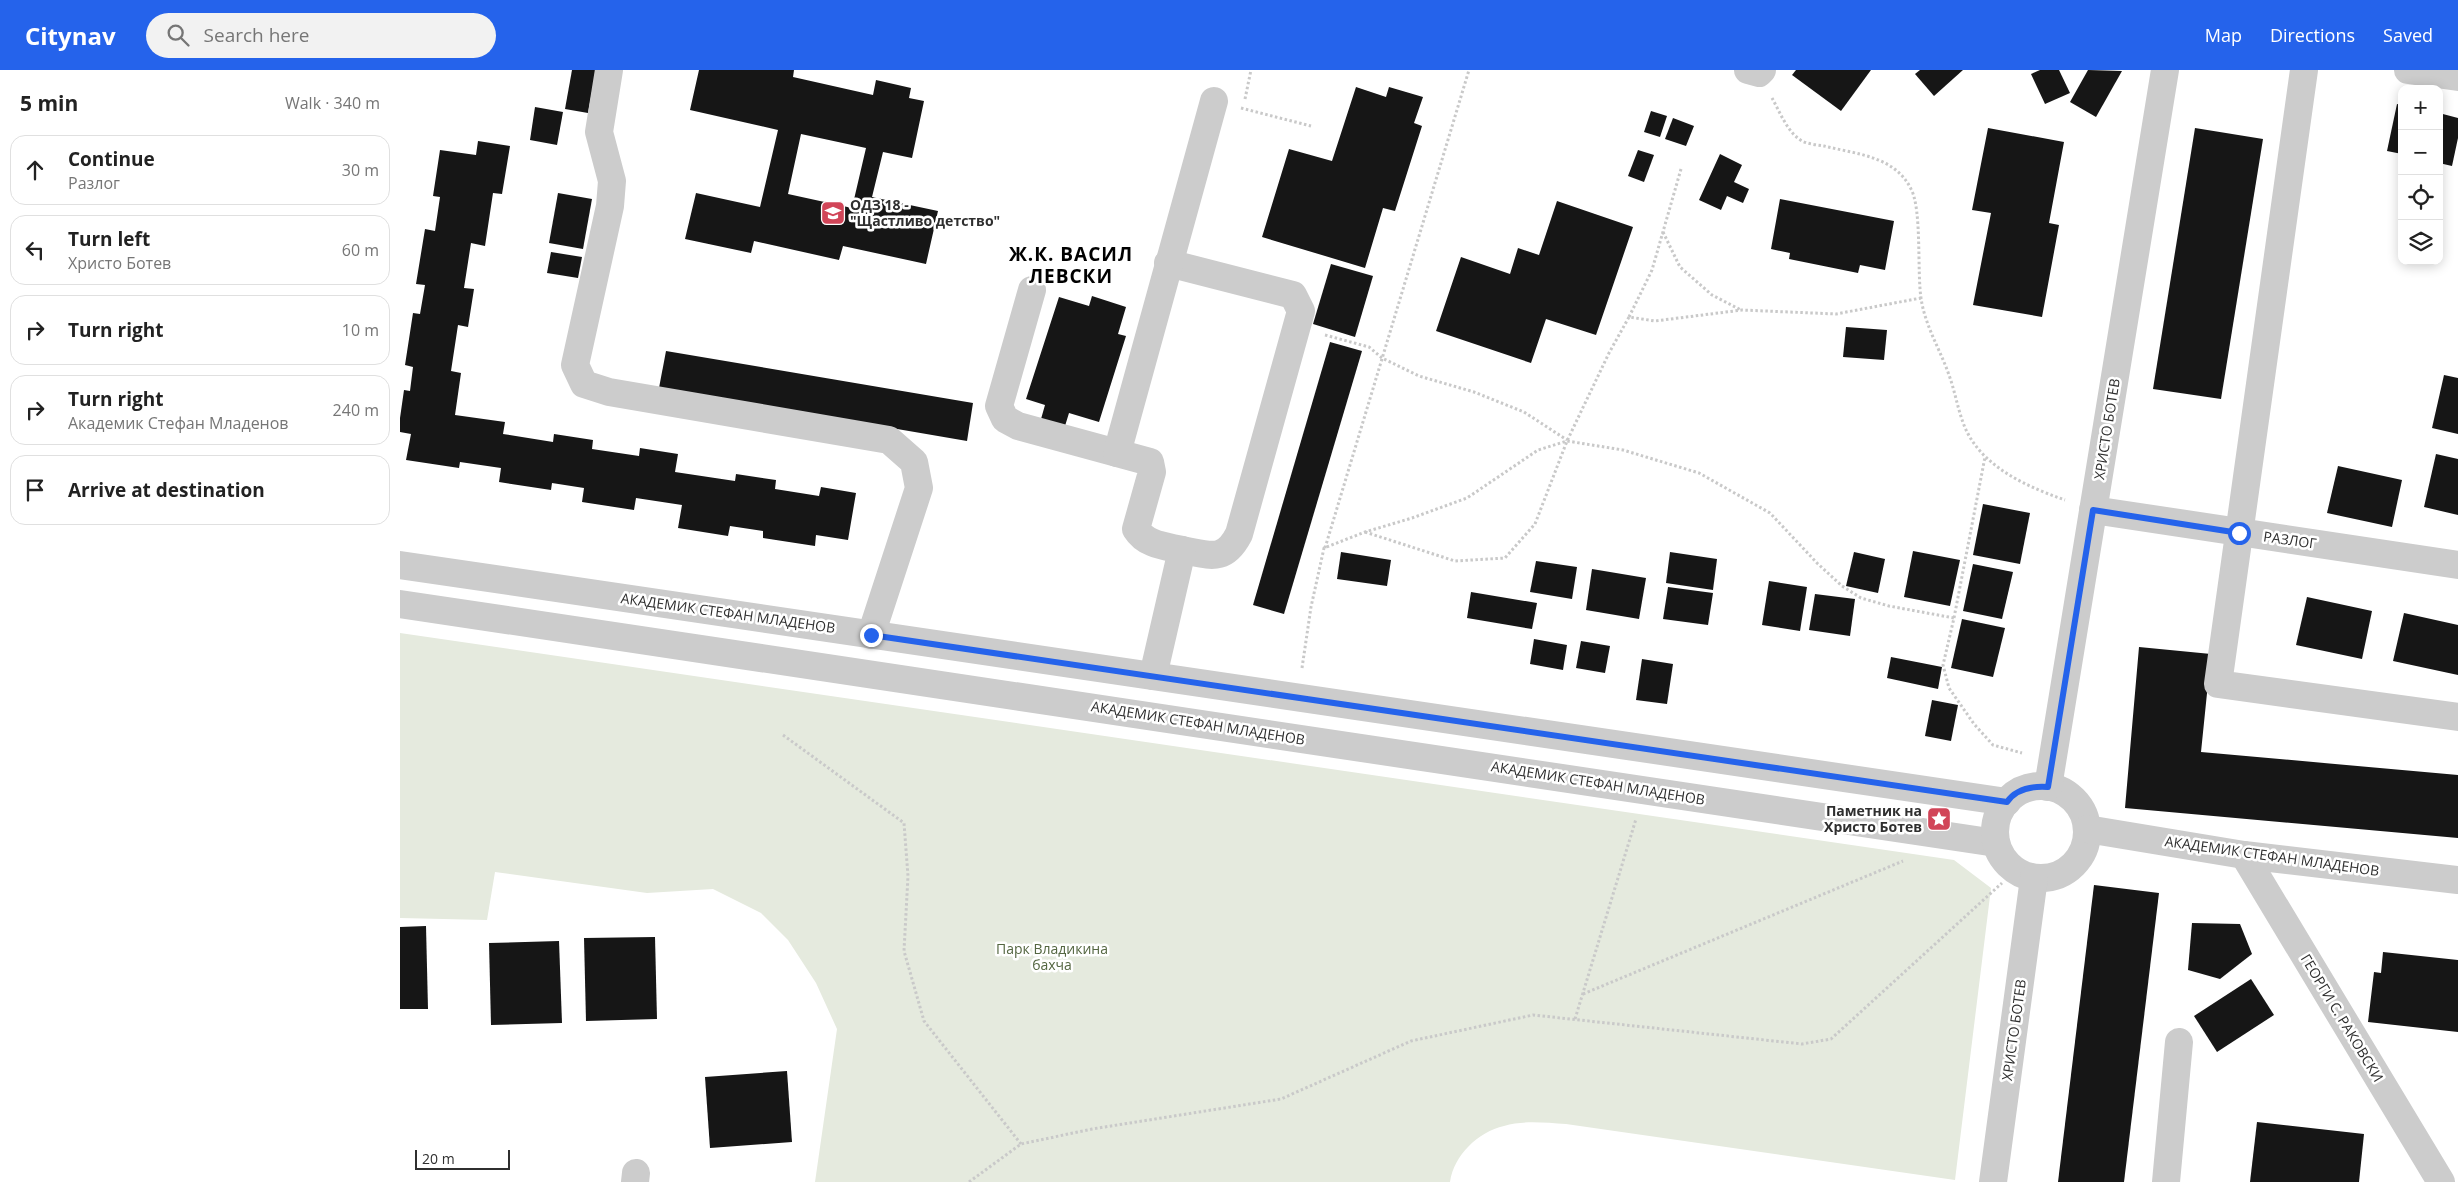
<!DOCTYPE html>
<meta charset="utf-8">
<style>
body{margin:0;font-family:"Open Sans",sans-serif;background:#f2f2f2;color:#222}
.controls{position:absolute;right:15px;top:15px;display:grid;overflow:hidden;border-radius:10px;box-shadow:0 2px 12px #0003}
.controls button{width:45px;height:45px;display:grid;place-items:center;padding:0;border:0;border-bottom:1px solid #e0e0e0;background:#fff;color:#222;font:25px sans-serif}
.scale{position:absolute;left:15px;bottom:12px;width:95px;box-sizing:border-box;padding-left:5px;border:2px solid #2f2f2f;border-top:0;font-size:14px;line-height:18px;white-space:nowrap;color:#2f2f2f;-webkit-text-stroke:4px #fff;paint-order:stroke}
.stop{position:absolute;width:15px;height:15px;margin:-11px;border:4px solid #2563eb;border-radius:50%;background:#fff}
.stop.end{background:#2563eb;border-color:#fff;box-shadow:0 1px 5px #0008}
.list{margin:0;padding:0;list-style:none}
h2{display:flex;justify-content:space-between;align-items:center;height:65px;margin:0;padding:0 20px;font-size:21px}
h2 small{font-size:16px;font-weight:400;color:#767676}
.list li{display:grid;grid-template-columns:32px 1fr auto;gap:15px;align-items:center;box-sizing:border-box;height:70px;margin:0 10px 10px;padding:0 10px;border:1px solid #e0e0e0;border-radius:15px}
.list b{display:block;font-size:19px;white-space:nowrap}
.list p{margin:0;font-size:16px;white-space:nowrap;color:#767676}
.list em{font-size:16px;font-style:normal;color:#767676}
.icon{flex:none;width:28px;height:28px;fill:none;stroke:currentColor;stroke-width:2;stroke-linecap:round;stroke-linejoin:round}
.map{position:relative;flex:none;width:2058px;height:1112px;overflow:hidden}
header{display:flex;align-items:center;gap:30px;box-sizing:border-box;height:70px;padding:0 25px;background:#2563eb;color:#fff}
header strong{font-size:24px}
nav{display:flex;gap:28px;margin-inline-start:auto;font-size:18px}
.search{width:350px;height:45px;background:#f2f2f2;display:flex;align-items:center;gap:12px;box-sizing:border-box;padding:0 18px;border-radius:28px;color:#767676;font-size:19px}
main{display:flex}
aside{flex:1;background:#fff}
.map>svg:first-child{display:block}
.green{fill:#e5eade}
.building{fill:#161616;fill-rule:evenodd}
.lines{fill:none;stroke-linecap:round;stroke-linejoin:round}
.path{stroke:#c9c9c9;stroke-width:3;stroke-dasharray:2.5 2.5;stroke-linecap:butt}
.minor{stroke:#ccc;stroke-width:28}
.route{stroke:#2563eb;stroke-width:6}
.labels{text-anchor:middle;stroke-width:5;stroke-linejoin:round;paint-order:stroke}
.poi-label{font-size:14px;font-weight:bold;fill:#2f2f2f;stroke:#fff;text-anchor:start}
.street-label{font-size:14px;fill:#2f2f2f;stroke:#fff}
.park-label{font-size:14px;fill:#546641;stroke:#fff}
.district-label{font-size:19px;font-weight:bold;letter-spacing:1px;fill:#000;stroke:#fff}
</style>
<header>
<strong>Citynav</strong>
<div class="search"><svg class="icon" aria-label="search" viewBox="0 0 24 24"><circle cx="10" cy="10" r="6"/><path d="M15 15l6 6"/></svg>Search here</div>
<nav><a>Map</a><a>Directions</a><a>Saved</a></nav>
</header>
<main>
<aside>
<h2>5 min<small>Walk · 340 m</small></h2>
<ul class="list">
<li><svg class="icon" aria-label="ahead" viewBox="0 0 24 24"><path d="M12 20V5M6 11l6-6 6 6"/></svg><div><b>Continue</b><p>Разлог</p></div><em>30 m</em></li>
<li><svg class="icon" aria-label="left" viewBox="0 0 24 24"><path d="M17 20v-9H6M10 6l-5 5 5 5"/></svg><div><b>Turn left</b><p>Христо Ботев</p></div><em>60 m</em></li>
<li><svg class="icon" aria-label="right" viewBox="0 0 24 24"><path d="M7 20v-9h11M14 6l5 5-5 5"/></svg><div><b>Turn right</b></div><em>10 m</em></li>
<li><svg class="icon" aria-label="right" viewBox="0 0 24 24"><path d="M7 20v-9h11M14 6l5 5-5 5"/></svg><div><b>Turn right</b><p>Академик Стефан Младенов</p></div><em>240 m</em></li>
<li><svg class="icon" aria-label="arrive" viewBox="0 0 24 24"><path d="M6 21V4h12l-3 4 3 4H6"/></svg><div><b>Arrive at destination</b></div></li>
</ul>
</aside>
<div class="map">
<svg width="2058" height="1112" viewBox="0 0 2058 1112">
<rect width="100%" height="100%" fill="#fff"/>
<!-- green -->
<path class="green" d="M0,563L1554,790L1591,818L1555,1110L1166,1054C1145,1053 1124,1050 1104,1056C1078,1062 1054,1085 1050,1112H415L437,959L416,913L388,870L361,843L313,819L247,823L95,802L87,850L0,848Z"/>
<!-- building -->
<g class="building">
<path d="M172,0H196L188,43L165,39Z"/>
<path d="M299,0H394L393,7L473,25L476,10L511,18L509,28L524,31L512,88L483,82L472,127L538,141L526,194L443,176L439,190L354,171L351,183L285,169L296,123L360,137L378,60L290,40ZM401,64L466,78L452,138L388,124Z"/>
<path d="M1396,0H1471L1441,41L1392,5Z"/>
<path d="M1520,0H1563L1534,26L1515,4Z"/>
<path d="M1640,0H1659L1670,23L1645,34L1631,4Z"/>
<path d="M1688,0L1722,1L1696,47L1670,32Z"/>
<path d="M956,17L986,27L989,17L1023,27L1014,53L1022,56L995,141L983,138L965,198L862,167L889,79L932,91Z"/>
<path d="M1997,34L2002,35V84L1987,81Z"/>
<path d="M135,37L163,42L157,75L130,70Z"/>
<path d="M1251,41L1267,46L1260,67L1244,62Z"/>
<path d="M2039,43L2058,48V68L2052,96L2039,93Z"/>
<path d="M1273,48L1294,56L1286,76L1265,69Z"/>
<path d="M1588,58L1664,72L1649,153L1659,155L1642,247L1573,235L1591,143L1572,140Z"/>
<path d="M1795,58L1863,69L1821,329L1753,319Z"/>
<path d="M78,71L110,76L102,124L93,123L85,176L71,173L64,218L74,219L68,257L58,255L51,301L61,303L55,345L105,352L103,364L153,372L154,364L193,370L192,379L239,386L240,378L278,384L275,402L335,411L336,404L376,410L375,419L419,426L421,417L456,423L448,470L416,465L415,476L363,468V461L330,456L328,466L278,458L282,435L236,428L234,440L182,432L184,418L152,413L151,420L99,412L101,398L60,392L59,398L6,390L11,364L0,362V348L4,320L10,321L13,297L5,295L13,243L20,244L25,215L16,214L25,159L35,161L40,127L33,126L40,80L76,85Z"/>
<path d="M1238,80L1254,85L1244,112L1228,106Z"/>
<path d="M1320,84L1342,95L1334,112L1349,119L1343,133L1327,126L1321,140L1299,130Z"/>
<path d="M158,123L192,129L183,179L149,173Z"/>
<path d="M1380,129L1494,151L1485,200L1460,195L1458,203L1389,189L1390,183L1371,179Z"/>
<path d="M1157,131L1233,157L1196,265L1146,249L1131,293L1036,261L1061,187L1110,204L1118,178L1139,185Z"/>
<path d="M151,182L182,187L178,208L147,203Z"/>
<path d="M931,194L973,206L955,267L913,254Z"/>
<path d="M692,226L726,237L718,264L726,266L699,352L669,343L665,356L641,349L645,335L626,329L659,227L689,236Z"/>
<path d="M1446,257L1487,260L1484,290L1443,287Z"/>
<path d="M930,272L962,281L884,544L853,535Z"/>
<path d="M266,281L573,333L567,371L259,318Z"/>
<path d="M2044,305L2058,308V364L2032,358Z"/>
<path d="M2036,384L2058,389V445L2024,437Z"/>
<path d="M1938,396L2002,410L1992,457L1927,443Z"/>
<path d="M1583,434L1630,443L1620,494L1573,485Z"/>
<path d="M1513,481L1560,490L1550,536L1504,527Z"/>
<path d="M941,482L991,490L987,516L937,509Z"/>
<path d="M1270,482L1317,489L1313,520L1266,513Z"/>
<path d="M1454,482L1485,489L1478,523L1446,516Z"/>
<path d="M1136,491L1177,497L1172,529L1130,522Z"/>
<path d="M1573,494L1613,502L1602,549L1563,541Z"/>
<path d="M1192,499L1246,508L1239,549L1186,540Z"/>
<path d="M1369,511L1407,517L1400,561L1362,555Z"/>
<path d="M1268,517L1313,523L1308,555L1263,549Z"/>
<path d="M1071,522L1137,533L1132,559L1067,548Z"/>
<path d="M1415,524L1455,529L1450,566L1409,560Z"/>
<path d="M1907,527L1972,541L1962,589L1896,575Z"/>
<path d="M2004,543L2058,555V605L1993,591Z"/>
<path d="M1562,549L1605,558L1593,607L1551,598Z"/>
<path d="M1134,569L1167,575L1163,600L1130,594Z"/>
<path d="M1181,571L1210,576L1205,603L1176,598Z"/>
<path d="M1739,577L1811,584L1801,682L2058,705V768L1725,738Z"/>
<path d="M1491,587L1542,597L1538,619L1487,608Z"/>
<path d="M1242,589L1273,594L1267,634L1236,630Z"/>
<path d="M1532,630L1558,635L1551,671L1525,666Z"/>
<path d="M1694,815L1759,823L1724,1112H1658Z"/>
<path d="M1792,853L1840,854L1852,884L1820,909L1788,900Z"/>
<path d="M26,856L28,939H0V857Z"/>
<path d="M255,867L257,949L186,951L184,868Z"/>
<path d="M159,871L162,953L91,955L89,873Z"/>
<path d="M1983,882L2058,890V962L1968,952L1974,902L1981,903Z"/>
<path d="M1851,909L1874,945L1817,982L1794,946Z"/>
<path d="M387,1001L392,1072L310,1078L305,1007Z"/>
<path d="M1857,1052L1964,1064L1959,1112H1850Z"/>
</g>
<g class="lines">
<!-- path -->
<g class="path">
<path d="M1372,28C1380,42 1387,62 1402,71C1408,74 1417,75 1424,76C1456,84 1495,86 1511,119C1522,139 1517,202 1521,228C1525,256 1540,279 1549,305C1557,327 1559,350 1571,369C1591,401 1631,418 1665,430"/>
<path d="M845,29L851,0"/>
<path d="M841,38L911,56"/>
<path d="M1263,162L1280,197L1312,225L1341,240"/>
<path d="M1229,247L1252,200L1281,99"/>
<path d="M925,265L969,277L982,288L1019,306L1074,322L1124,342L1167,370"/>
<path d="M965,462L1055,491L1105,488L1135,454L1167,371L1209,283L1229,247L1255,251L1342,240L1436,244L1521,228"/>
<path d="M925,478L1069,0"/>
<path d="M1554,548L1585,387"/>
<path d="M902,598L911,537L924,478L965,462L1012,448L1067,428L1138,380L1167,371L1223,380L1299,403L1370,443L1417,493L1442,516L1461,528L1489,536L1554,548L1543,595L1549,618L1574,654L1593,675L1622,683"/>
<path d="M383,665L504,753L508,806L504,881L524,951L621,1074"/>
<path d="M1183,924L1503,791"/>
<path d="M1175,949L1236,749"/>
<path d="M569,1112L621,1074L692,1059L881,1029L1011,971L1133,945L1402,974L1431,969L1602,813"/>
</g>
<!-- minor -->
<g class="minor">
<path d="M209,0L199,62L212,111L210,136L175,295L184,314L209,322L489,370L514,392L519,418L471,565"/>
<path d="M1348,0L1359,3L1362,0"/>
<path d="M1904,0L1818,614L2058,647"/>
<path d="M2008,0L2058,7"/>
<path d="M768,193L893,225L901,241L839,464C824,493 810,485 782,480"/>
<path d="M632,220L599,336L605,349L618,356L717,383"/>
<path d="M1693,440L2058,495"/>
<path d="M0,495L1607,732"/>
<path d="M0,534L1596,773"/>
<path d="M753,606L782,480C765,476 746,475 736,459L752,402L750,392L717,383L814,31"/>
<circle cx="1641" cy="762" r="46"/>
<path d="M1648,717L1765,0"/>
<path d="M1687,759L1844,785L2058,810"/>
<path d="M1844,785L2041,1112"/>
<path d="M235,1112L236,1103"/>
<path d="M1593,1112L1634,808"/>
<path d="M1766,1112L1779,972"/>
</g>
</g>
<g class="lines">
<!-- route -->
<path class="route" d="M471,565L1607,732C1616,719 1633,716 1648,717L1693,440L1839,463"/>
</g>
<!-- icons -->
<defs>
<symbol id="school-square" viewBox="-11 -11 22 22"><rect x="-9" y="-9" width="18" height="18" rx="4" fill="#d14558" stroke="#fff"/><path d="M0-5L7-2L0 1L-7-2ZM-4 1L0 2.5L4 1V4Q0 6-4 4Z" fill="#fff"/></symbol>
<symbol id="sight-square" viewBox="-11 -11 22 22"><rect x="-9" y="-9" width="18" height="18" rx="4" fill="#d14558" stroke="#fff"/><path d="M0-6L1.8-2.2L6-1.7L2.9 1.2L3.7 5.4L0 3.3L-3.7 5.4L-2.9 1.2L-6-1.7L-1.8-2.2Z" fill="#fff"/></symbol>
</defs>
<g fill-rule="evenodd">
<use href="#school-square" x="419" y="129" width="28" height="28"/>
<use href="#sight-square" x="1525" y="735" width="28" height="28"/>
</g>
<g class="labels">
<!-- poi labels -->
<g class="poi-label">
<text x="450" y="140">ОДЗ 18 -<tspan x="450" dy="16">"Щастливо детство"</tspan></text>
<text x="1522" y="746" text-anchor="end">Паметник на<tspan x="1522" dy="16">Христо Ботев</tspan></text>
</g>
<!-- street labels -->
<g class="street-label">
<text transform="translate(1707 359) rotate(-81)" y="5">ХРИСТО БОТЕВ</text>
<text transform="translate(1890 470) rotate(8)" y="5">РАЗЛОГ</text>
<text transform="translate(328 543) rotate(8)" y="5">АКАДЕМИК СТЕФАН МЛАДЕНОВ</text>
<text transform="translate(798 653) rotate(9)" y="5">АКАДЕМИК СТЕФАН МЛАДЕНОВ</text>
<text transform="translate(1198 713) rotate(9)" y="5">АКАДЕМИК СТЕФАН МЛАДЕНОВ</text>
<text transform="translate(1872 786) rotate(8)" y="5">АКАДЕМИК СТЕФАН МЛАДЕНОВ</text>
<text transform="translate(1942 948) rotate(59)" y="5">ГЕОРГИ С. РАКОВСКИ</text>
<text transform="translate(1614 960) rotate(-82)" y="5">ХРИСТО БОТЕВ</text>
</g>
<!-- park labels -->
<g class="park-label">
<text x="652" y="884">Парк Владикина<tspan x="652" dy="16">бахча</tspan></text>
</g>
<!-- district labels -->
<g class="district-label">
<text x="671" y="191">Ж.К. ВАСИЛ<tspan x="671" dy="22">ЛЕВСКИ</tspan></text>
</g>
</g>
</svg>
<div class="controls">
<button>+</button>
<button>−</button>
<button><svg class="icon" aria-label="locate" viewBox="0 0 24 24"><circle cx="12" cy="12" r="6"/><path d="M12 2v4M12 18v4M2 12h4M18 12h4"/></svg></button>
<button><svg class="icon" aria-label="layers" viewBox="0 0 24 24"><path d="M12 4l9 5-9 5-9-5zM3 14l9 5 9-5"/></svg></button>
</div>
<div class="scale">20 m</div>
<div class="stop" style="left:1839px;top:463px"></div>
<div class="stop end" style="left:471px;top:565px"></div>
</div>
</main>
